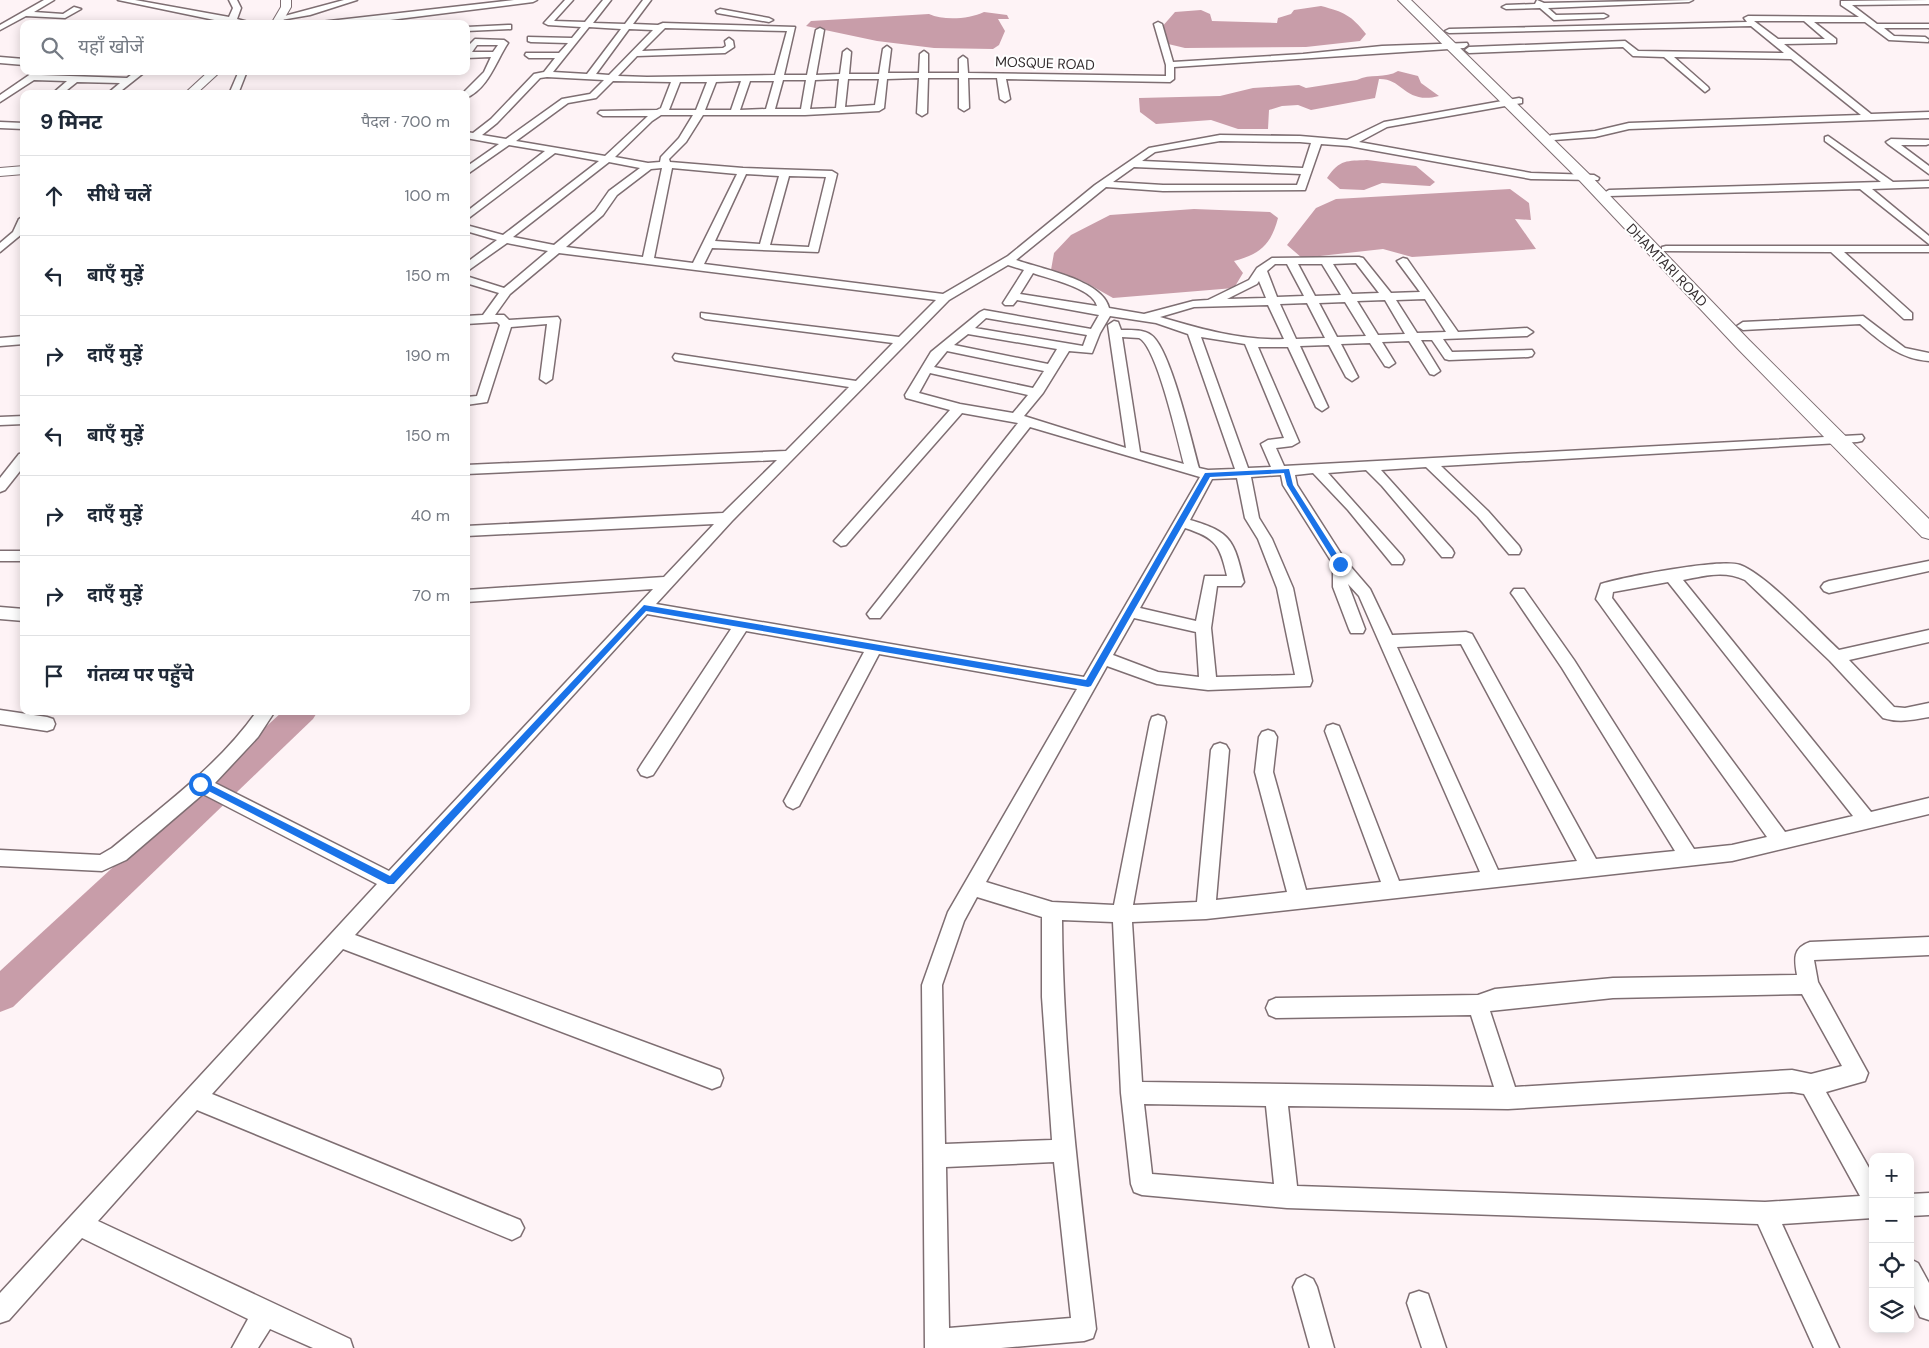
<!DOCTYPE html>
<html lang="hi">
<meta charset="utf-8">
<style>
body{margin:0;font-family:"DM Sans","Noto Sans Devanagari",sans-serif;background:#f6f6f7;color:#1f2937}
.controls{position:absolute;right:15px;bottom:15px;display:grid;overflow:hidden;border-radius:10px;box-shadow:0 2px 12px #0003}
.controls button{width:45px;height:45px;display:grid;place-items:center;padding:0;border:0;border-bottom:1px solid #e0e1e3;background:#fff;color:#1f2937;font:25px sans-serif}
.stop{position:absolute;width:15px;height:15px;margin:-11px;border:4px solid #1a73e8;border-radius:50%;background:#fff}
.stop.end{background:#1a73e8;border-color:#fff;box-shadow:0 1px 5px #0008}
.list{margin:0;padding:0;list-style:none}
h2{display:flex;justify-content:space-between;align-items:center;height:65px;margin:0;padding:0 20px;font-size:21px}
h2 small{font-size:16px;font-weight:400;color:#747a83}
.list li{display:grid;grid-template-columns:32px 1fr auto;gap:15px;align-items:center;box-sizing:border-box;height:80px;padding:0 20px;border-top:1px solid #e0e1e3}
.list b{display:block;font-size:19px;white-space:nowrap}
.list em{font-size:16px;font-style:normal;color:#747a83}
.icon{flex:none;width:28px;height:28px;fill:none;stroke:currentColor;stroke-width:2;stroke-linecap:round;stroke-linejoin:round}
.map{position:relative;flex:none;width:1929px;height:1348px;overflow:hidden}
.search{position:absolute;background:#fff;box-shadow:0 2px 12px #0003;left:20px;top:20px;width:450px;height:55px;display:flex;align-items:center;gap:12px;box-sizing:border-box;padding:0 18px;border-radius:10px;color:#747a83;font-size:19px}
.panel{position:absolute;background:#fff;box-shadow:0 2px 12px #0003;left:20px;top:90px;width:450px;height:625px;border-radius:10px}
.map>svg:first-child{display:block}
.water{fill:#c89da9}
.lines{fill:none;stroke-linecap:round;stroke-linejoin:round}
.river{fill:#c89da9;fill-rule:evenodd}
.minor-casing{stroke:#7e6e72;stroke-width:3}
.tertiary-casing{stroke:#7e6e72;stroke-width:2}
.secondary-casing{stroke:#7e6e72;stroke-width:2}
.minor{fill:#fff;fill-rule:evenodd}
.tertiary{fill:#fff;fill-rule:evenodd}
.secondary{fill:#fff;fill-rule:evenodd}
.route{fill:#1a73e8}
.labels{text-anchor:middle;stroke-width:4;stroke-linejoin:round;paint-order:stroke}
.far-street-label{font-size:14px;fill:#342d2f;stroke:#fff}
</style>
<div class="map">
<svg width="1929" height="1348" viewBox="0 0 1929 1348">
<rect width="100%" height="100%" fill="#fef3f6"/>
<!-- water -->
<g class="water">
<path d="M1321,6C1344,12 1351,15 1366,34L1360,41L1306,47L1185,48L1164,43L1161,28L1175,12L1201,10L1210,14L1212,21L1277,23L1278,18L1291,14L1294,10Z"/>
<path d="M984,12L1007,15L1009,19H998L1005,31L999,45L993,49L934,48L877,41L806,26L811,21L929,14C944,21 969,19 984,12Z"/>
<path d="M1398,71L1418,76L1421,83L1439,96C1405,105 1403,78 1379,79L1375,98L1311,110L1298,105L1282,106L1269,110L1268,129H1238L1211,120L1156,124L1140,112L1139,98L1220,96L1253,88L1299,85L1306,88L1357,80C1370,73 1385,79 1398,71Z"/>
<path d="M1367,160L1416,166L1435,182L1430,186L1382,183L1364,190L1340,189L1327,178C1340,159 1347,161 1367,160Z"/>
<path d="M1510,189L1529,203L1531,220L1515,219L1536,249L1412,257L1383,249L1302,258L1287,245L1316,208L1336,199Z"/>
<path d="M1194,209L1270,212L1278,218C1271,245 1260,254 1234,261L1243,273L1234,288L1113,298L1083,281L1051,270L1054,253L1071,235L1110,215Z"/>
</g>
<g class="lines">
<!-- river -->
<path class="river" d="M283,711H318L313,719L13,1007L0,1012V971Z"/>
<defs>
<g id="minor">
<path d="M44,0H54L34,12L63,14L74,7L81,9L65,18L26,16L0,30V25Z"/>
<path d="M118,0H135L229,17L233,8L229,0H237L241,8L237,19L256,24L229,23Z"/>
<path d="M344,0H357L310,15L281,20L277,18Z"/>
<path d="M514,0H537L533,2L390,20L303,24Z"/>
<path d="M565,0H573L554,21L585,22L603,0H611L593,23L625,24L643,0H651L633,24L658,25L663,23L795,27L784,75H807L816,30L820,28L824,30L816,75L840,74L843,52L847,49L851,52L849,74H879L883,49L887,46L891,49L888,73H919L920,54L924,51L928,54V73H959V59L963,56L967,59L968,73L1166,76V65L1154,24L1158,22L1162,24L1173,62L1303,54L1382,46L1467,43L1468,45L1464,48L1174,67V79L1170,82L1006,79L1010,99L1005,102L1000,99L997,78H968L969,108L964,111L959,108V78H928L927,113L922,116L917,113L919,78L887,79L884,108L879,111L805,115H703L686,142L669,159L670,162L743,168L832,171L837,174L818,252L712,248L704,264L943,294L1008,256L1095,185L1149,148L1220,135L1300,136L1347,140L1384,122L1519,98L1522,99V103L1387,127L1359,142L1531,173L1594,175L1599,178L1598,180L1531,179L1349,146L1321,144L1305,190L1163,191L1106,187L1016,260C1041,269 1103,280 1109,308L1144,314L1193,301L1208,300L1249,280L1257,268L1272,258L1359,257L1363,258L1391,293L1420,292L1397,261L1403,258L1407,259L1458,332L1527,328L1533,332L1527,336L1443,339L1452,352L1532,350L1534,353L1532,356L1528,357L1449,360L1445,359L1432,340H1421L1440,371L1434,375L1430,374L1409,341L1382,342L1395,363L1389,367L1385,366L1370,343L1341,344L1358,377L1352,381L1346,377L1329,345L1300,346L1328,407L1322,411L1316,407L1288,347H1258L1299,442L1292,446L1276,448L1284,466L1862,435L1864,438L1862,441L1857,442L1441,466L1488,511L1519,546L1521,550L1519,554H1509L1478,517L1426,467L1381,470L1452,549L1454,553L1452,557H1442L1382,486L1366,470L1328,473L1402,556L1404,560L1402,564H1392L1348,510L1313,473L1295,475L1297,485L1345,560L1370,589L1392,635L1466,632L1472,634L1596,859L1675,851L1562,668L1514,597L1511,593L1514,589H1524L1574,660L1694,849L1732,845L1767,837L1599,603L1596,599L1601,584C1623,577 1722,558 1740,565C1767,575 1816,629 1839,650L1929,630V642L1849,660L1894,707L1905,708L1929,703V717C1913,720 1899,723 1883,718L1830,661L1745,580C1724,570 1705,576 1683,580L1871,812L1929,798V814L1732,861L1206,919L1132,922L1142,1082L1494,1087L1471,1015L1276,1018L1269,1015L1266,1008L1269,1001L1276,998L1478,995L1495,989L1613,978L1797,975C1794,958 1793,948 1810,942L1929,937V955L1814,960L1818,982L1868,1073L1865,1081L1826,1092L1873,1175V1218L1782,1224L1839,1348H1814L1758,1224L1287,1208L1142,1195L1134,1192L1131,1184L1121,1093L1113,922L1062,920C1063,1057 1080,1193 1096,1329L1093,1338L1084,1341L1001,1348H925L922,985L948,912L1077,689L879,654L799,806L793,809L787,806L784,801L864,652L746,631L653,775L647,777L641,775L638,770L641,765L731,629L647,614L355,935L712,1067L720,1070L723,1078L720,1086L712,1089L343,949L212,1094L520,1220L524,1228L520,1236L512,1240L197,1110L98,1221L350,1339L353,1348H313L270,1329L258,1348H232L248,1319L82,1238L9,1320L0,1323V1293L377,884L203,794L126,860L102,871L0,866V850L100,855L112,848C164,805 218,766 257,711H275L258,737L215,783L389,871L653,589L466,602V590L664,577L714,524L466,536V526L723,513L777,460L466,474V465L786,451L849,387L679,361L675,360L673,357L675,354L856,381L893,343L705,319L701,317V313L899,337L936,300L559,253L510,294L495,315H504L509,320L558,317L560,320L552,379L546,383L540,379L547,324L511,327L488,399L487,402L466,405V397L477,396L500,325L497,322L466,324V316L483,315L499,293L466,283V276L504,288L548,251L507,243L466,272V263L497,240L466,231V225L503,235L599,161L555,153L466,220V212L545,151L509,145L466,175V167L499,144L466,138V132L473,133L491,119L534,74L544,72L555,58H529L525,55L526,53H559L568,43L531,42L528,41V37L572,38L581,27L548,25L544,23ZM589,27L621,29L587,74L553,72ZM665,28L787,31L775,75L647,77L618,76L637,56L725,53L734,47L733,41L729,38L725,41L726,46L723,48L642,51ZM629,29L653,30L609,75L596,74ZM547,77L604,80L590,94L562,99L506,139L482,135L497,123L540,78ZM839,79L836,108L810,109L815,80ZM848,79H879L875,105L845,107ZM783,80H806L801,109H775ZM613,81L671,82L661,108L657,110L600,111L598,113L603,116H648L605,156L516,141L568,103L596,98ZM741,81L731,110H705L716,82ZM750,81H774L766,109L740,110ZM680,82H707L696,110H669ZM661,115H693L679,138L661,157L660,162L648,163L615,157L652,121ZM1220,141L1300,142L1311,143L1303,168L1142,161L1155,152ZM609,162L640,168L609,191L595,211L554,245L513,237ZM1134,167L1301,174L1297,185H1163L1113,182ZM662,168L643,257L566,247L603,215L617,195L651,169ZM672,168L737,174L693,263L654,258ZM746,174L779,176L760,244L715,241ZM789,176L826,177L809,247L770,245ZM1356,263L1379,293L1352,294L1333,264ZM1275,264H1287L1304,296L1277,297L1267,271ZM1298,264H1322L1341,295L1315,296ZM1008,265L1024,270L1003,303L1005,305H1013L1017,300L1099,315L1091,329L984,310L980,312L931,352L905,395L906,398L950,410L834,541L841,546L846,545L962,413L1018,423L870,610L867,614L870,618H880L1030,427L1200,477L1084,677L656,604L732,521L949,300ZM1033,273C1049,279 1093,288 1097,306L1020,294ZM1259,281L1266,298L1227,299L1257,284ZM1425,299L1446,332L1417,333L1396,300ZM1385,300L1405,334L1378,335L1357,301ZM1345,302L1366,336L1337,337L1319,303ZM1307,303L1325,338L1296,339L1280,304ZM1268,305L1284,339C1242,341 1201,329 1160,317L1194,307ZM1110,316L1156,323L1188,334L1235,469L1208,470L1199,468C1192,443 1170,347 1151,335C1143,329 1130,330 1121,330L1118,322L1114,321L1108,325L1126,448L1024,416L1043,393L1069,351L1092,353L1100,333ZM986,318L1087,335L1083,346L975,328ZM968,334L1057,349L1048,364L954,345ZM1122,337L1139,338C1157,346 1178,442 1184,464L1140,452ZM1201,337L1245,344L1284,438L1268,440L1261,444L1271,467L1248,468ZM947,351L1044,371L1033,388L934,367ZM930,373L1028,395L1013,413L960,404L919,393ZM1281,475L1283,485L1333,564V587L1349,629L1351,633H1363L1365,629L1348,584L1359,596L1480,872L1399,881L1341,731L1339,726L1333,724L1327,726L1325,731L1381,882L1306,890L1273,772L1277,737L1274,732L1268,730L1262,732L1259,737L1255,772L1287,892L1216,900L1229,750L1226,745L1220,743L1214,745L1211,750L1197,902L1133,905L1166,722L1164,717L1158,715L1152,717L1150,722L1114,905L1052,902L986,882L1107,666L1157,684L1208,690L1310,686L1312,681L1293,588L1272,539L1259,518L1251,477ZM1237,478L1245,518L1258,539L1277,588L1295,675L1216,677L1211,628L1217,586H1241L1244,582C1234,541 1232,532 1190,520L1212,479ZM1185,528C1216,538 1220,545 1227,576H1205L1196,621L1140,608ZM1668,582L1853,816L1785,832L1612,598L1613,592ZM1134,618L1196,632L1199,677L1158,672L1113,655ZM1461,644L1577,861L1498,870L1397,647ZM977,897L1042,917V997L1052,1140L945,1144L942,985L964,921ZM1802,994L1842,1066L1811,1074L1792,1070L1515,1087L1490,1011L1613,998ZM1792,1092L1804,1094L1860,1196L1765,1202L1297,1186L1288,1106L1508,1109ZM1144,1104L1266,1106L1274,1184L1152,1174ZM1054,1162L1071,1318L949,1328L946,1167Z"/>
<path d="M1537,0L1544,3L1693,0L1689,2L1548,8L1556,15L1604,14L1608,16L1604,18L1554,20L1540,8L1506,9L1502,7L1506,5L1535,4Z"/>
<path d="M1929,0V4L1852,5L1877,24H1929V28H1884L1894,36L1925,37L1929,40L1928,42L1889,40L1865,22H1814L1836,39V43L1784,44L1871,114L1929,112V118L1629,129L1595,137L1554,140L1549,137L1551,135L1595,131L1629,123L1861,115L1791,59L1674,57L1708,87L1709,89L1705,92L1664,57L1633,56L1623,47L1469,53L1465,50L1469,47L1625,41L1638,51L1784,53L1751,26L1449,33L1445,31L1449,29L1747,22L1744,18L1748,16L1859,17L1841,5V1ZM1754,21H1804L1825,39H1778Z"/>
<path d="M720,9L769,18L773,20L769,22L717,13L716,11Z"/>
<path d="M508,25H511V29L466,31L467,27Z"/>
<path d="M475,39L504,40L508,43C496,61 488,89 466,98V94H462L484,72L491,57L466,58V48ZM477,45H498L493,52H472Z"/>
<path d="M0,57L24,59V65L0,63Z"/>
<path d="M35,71H45L41,75L127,78L136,71H146L117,94H107L120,83L77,82L62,94H52L67,81L34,80L0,102V95Z"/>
<path d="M239,71H247L238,94H229Z"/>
<path d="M0,122L24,123V129L0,128Z"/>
<path d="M1828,136L1893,182L1929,181V187L1872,189L1929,236V244L1860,189L1609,196L1604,193L1609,190L1881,182L1825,141V137Z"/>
<path d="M1891,139L1929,140V144L1926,145H1901L1929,166V174L1888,144L1886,142Z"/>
<path d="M24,216L23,233L0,252V243L13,232L19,219Z"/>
<path d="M1666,246H1929V252H1844L1912,313V319H1904L1831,252L1662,251V247Z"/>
<path d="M1863,316L1905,348L1929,353V361C1900,359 1881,342 1860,324L1743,330L1737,326L1743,322Z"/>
<path d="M24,336V344L0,346V338Z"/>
<path d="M24,416V424L0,425V417Z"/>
<path d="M24,453V466L5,490L0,492V478L19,454Z"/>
<rect x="0" y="551" width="24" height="10"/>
<path d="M1929,561V571L1829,593L1824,591L1821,587L1824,583L1829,581Z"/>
<path d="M0,607L24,609V621L0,619Z"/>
<path d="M0,710L47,717L53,719L55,724L53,729L47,731L0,724Z"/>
<path d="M1929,1193V1215L1910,1216V1194Z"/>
<path d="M1910,1259L1918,1263L1929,1283V1320L1920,1317L1910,1296Z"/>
<path d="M1305,1275L1313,1279L1317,1287L1334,1348H1310L1293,1287L1297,1279Z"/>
<path d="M1419,1291L1428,1294L1446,1348H1422L1407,1303L1410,1294Z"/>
</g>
<g id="tertiary">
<path d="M281,0H291V7L281,24H271L281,7Z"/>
<path d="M209,71H221L196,94H184Z"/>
<path d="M24,166V174L0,176V168Z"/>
</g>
<path id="secondary" d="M1398,0H1411L1590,175L1749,340L1929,519V539L1922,537L1737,348L1580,181Z"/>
</defs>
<!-- minor casing -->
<use href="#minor" class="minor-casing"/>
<!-- tertiary casing -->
<use href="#tertiary" class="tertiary-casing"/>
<!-- secondary casing -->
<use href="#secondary" class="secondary-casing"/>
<!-- minor -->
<use href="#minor" class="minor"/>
<!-- tertiary -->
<use href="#tertiary" class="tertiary"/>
<!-- secondary -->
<use href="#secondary" class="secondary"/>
</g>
<!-- route -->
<path class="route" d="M1289,469L1293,485L1342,562V566H1337L1287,485L1284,473L1210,477L1091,686L1088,687L646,611L394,884H388L195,784L200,780L203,781L390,876L644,605L1086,680L1205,473Z"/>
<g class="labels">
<!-- far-street labels -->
<g class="far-street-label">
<text transform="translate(1045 63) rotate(2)" y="5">MOSQUE ROAD</text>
<text transform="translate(1667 265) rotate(46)" y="5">DHAMTARI ROAD</text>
</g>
</g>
</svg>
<div class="controls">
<button>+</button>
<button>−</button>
<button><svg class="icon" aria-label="locate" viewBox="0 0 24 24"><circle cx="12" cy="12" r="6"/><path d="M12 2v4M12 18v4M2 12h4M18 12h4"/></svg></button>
<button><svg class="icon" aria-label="layers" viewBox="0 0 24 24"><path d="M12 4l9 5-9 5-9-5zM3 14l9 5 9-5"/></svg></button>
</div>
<div class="stop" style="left:200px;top:784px"></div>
<div class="stop end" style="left:1340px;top:564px"></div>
<div class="search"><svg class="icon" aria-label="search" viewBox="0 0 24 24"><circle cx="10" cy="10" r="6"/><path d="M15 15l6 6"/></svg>यहाँ खोजें</div>
<section class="panel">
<h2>9 मिनट<small>पैदल · 700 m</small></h2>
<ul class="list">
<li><svg class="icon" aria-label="ahead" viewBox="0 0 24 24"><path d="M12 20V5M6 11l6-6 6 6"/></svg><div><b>सीधे चलें</b></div><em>100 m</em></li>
<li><svg class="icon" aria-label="left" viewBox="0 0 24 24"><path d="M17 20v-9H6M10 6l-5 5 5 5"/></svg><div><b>बाएँ मुड़ें</b></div><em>150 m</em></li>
<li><svg class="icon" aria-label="right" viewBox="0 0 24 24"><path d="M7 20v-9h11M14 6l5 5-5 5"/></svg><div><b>दाएँ मुड़ें</b></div><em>190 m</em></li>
<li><svg class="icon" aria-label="left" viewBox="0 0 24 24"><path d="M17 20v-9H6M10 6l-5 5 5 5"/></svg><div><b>बाएँ मुड़ें</b></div><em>150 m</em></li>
<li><svg class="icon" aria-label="right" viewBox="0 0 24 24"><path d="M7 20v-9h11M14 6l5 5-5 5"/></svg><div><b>दाएँ मुड़ें</b></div><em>40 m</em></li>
<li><svg class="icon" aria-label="right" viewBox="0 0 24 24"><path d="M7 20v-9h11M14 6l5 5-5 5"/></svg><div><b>दाएँ मुड़ें</b></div><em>70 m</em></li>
<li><svg class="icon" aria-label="arrive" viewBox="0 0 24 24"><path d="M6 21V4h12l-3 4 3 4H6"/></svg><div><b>गंतव्य पर पहुँचे</b></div></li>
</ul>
</section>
</div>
